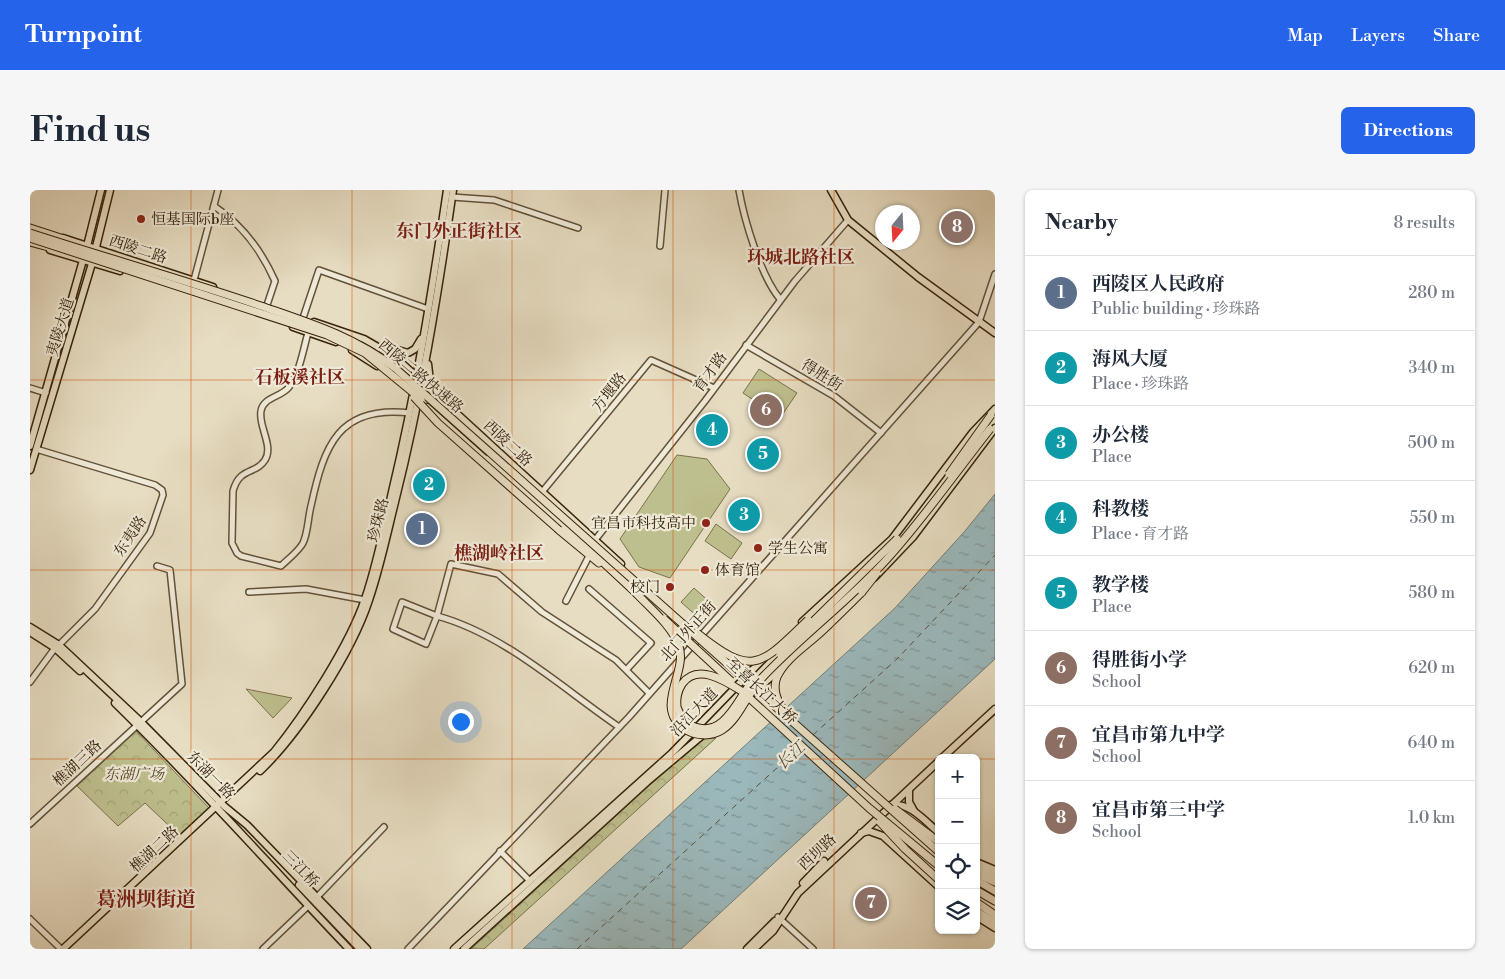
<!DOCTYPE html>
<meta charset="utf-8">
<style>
body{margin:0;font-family:"Libre Bodoni","Noto Serif SC",serif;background:#f6f6f7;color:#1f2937}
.controls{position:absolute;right:15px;bottom:15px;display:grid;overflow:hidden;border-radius:8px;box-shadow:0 1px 4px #0004}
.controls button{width:45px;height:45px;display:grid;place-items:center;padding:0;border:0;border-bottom:1px solid #e0e1e3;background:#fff;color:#1f2937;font:25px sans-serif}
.compass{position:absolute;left:845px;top:15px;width:45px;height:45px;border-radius:50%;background:#fff;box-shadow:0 1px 4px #0004;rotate:198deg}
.you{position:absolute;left:430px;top:531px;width:18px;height:18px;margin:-12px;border:4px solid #fff;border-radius:50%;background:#1a73e8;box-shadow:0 0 0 8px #1a73e833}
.badge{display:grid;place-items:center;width:32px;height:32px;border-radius:50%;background:#2563eb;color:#fff;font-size:16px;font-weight:700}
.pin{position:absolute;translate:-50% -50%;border:2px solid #fff;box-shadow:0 1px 5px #0006}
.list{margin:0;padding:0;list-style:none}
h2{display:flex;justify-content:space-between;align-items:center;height:65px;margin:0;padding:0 20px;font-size:21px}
h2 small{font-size:16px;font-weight:400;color:#747a83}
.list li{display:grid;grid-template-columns:32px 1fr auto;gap:15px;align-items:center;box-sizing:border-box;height:75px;padding:0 20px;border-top:1px solid #e0e1e3}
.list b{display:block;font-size:19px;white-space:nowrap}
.list p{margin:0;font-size:16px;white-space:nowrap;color:#747a83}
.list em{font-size:16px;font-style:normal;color:#747a83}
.icon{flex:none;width:28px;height:28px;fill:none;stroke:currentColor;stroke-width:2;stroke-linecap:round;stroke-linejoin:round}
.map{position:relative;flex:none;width:965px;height:759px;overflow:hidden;border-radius:8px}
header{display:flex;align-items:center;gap:30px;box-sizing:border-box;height:70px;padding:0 25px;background:#2563eb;color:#fff}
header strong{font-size:24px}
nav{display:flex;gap:28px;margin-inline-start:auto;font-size:18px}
.intro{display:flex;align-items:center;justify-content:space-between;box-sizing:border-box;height:120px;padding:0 30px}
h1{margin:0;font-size:35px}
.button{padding:12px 22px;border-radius:8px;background:#2563eb;color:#fff;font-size:18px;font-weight:700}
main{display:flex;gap:30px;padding:0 30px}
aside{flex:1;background:#fff;border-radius:8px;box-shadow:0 1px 4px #0004}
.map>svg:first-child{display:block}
.forest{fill:url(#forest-crowns);stroke:#7a714c}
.pitch{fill:#bebf8e;stroke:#7a714c}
.water{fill:url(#water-ripples);stroke:#737d76}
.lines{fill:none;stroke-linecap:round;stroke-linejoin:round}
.ferry{stroke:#545040;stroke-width:1;stroke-dasharray:6 5;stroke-linecap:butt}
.minor-casing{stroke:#625239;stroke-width:8}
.major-casing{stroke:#36230b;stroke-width:9}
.highway-casing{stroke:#36230b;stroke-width:9}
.minor{stroke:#efe9d7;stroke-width:5}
.major{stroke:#e7ddc2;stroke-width:6}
.highway{stroke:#e7ddc2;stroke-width:7}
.highway-bridge-casing{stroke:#36230b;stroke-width:9;stroke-linecap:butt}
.highway-bridge{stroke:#e7ddc2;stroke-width:7}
.grid{fill:none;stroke:#d6540c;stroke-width:1;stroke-opacity:0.55}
.poi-dot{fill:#8f2418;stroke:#efe9d7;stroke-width:2}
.labels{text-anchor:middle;stroke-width:4.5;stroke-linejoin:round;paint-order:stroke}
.poi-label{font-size:15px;fill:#36230b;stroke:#efe9d7;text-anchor:start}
.street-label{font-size:15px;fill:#36230b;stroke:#efe9d7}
.park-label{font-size:15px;font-style:italic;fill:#584a2c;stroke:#efe9d7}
.water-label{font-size:16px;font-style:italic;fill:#545040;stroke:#efe9d7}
.quarter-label{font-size:18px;font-weight:bold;fill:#7a1f14;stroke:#efe9d7}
.district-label{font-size:20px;font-weight:bold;fill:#7a1f14;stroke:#efe9d7}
</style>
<header>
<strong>Turnpoint</strong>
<nav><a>Map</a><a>Layers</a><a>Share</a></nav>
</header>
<div class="intro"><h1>Find us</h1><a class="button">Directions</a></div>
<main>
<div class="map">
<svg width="965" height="759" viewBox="0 0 965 759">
<defs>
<pattern id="forest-crowns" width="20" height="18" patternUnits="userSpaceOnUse" patternTransform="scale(1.25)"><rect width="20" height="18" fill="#bebf8e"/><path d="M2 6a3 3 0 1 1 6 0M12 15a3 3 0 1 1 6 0" fill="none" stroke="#a4a479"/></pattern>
<pattern id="water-ripples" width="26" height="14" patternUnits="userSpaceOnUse" patternTransform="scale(1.25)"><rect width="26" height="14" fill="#9bb9bd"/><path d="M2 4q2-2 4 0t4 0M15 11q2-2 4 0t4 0" fill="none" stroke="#7f9698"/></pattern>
</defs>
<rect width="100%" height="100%" fill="#e7ddc2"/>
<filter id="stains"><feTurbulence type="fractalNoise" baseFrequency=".004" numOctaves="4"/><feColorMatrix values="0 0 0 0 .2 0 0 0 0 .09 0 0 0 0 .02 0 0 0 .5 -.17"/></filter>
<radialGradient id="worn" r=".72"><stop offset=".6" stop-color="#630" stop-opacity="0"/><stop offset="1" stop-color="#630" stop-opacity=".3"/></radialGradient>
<!-- forest -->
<g class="forest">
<path d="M106,541L179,618L149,645L115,613L88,636L47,596Z"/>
<path d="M686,548L454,759H441L670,549Z"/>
</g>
<!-- pitch -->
<g class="pitch">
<path d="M729,179L767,203L750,228L713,203Z"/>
<path d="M647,265L677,269L700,299L640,388L609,377L590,349Z"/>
<path d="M686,334L712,353L701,369L675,351Z"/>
<path d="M664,398L683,415L670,429L651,412Z"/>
<path d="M216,499L262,508L243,528Z"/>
</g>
<!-- water -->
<path class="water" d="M965,304V469L651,759H493L865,418L935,341Z"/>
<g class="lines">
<!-- ferry -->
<g class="ferry">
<path d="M783,545L868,468L965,365"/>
<path d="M547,759L769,558"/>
</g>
<defs>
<g id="minor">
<path d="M709,0C714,29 731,87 750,109"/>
<path d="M422,7L464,10L548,38"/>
<path d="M184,16C213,35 231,60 245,91L237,115"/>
<path d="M630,56L635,0"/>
<path d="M164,90L188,0"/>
<path d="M273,128L289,80L398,119"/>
<path d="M278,143C273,160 270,182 259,197C252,207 233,207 231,221C228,236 244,256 235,270C226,285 210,276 203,301L202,353L207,363L211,366L251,376C258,369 269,361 273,353C278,343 278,327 281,316C294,256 308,215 380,223"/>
<path d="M716,155L804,206L851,243"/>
<path d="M0,198L16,203"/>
<path d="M6,259L125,295L132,300L133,305L120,343L65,419L29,455"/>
<path d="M512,302L621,170L684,198"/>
<path d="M565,350L675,211L765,91L818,30"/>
<path d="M559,399L621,453L597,479"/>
<path d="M219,402L276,399L335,410"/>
<path d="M536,411L560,364"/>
<path d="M372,412L407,426L396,454L363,439Z"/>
<path d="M0,492L25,458"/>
<path d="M589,537C532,498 474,444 407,426L421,374L468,384L512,422L586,470L619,503"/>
<path d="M0,634L152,494L140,380L127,376"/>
<path d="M470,661L499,690"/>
<path d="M287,707L354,637"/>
<path d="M748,727L783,759"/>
<path d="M0,729L31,759"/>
<path d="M233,759L278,716"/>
<path d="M378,759L599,527L949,132L965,84"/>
</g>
<g id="major">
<path d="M801,0L818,30L888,87L965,143"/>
<path d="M33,48L183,97"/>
<path d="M20,60L90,81"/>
<path d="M65,61L80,0"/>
<path d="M284,132L334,149L365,167L591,374"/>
<path d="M263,137L306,152"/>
<path d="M354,156L378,163L385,159L391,149"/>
<path d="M322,160L347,176"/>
<path d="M398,174L400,191L405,200"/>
<path d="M397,217L522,329"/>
<path d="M0,256L57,56L71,0"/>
<path d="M0,280L63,70"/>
<path d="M844,388L883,347L965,238"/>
<path d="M772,432L862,349L943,242L965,219"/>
<path d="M0,437L29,455L110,531L194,616L217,635L337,759"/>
<path d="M0,442L25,458L50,481"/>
<path d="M723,503L751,478"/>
<path d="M85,513C166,592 241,677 319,759"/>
<path d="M912,568L965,519"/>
<path d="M230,581C270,543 322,462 339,410C350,378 357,344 365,312C391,209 408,105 423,0"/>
<path d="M879,600V612L884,621"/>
<path d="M861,615C880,612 896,632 909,643"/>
<path d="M831,643L839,641L853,646L909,697"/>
<path d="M878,657L909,682"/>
<path d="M946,672L965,680"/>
<path d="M773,693L794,671"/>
<path d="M269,695L330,759"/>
<path d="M946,726L965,738"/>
<path d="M33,759L244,562C275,524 320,454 335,409C347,374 354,338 362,302C386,202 402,101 417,0"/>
<path d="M424,759L642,563L734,468"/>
<path d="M434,759L618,591L675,543"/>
<path d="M717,759L745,731"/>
<path d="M724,759L743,741L768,703L909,571"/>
</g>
<g id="highway">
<path d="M0,38L37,50"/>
<path d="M0,52L26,59"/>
<path d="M460,267L606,403"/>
<path d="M529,340L569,373"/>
<path d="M756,523C748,513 742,500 747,487C755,469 776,456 790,443C804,430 818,416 832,402"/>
<path d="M946,678L965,686"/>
<path d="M946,683L965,692"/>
<path d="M946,690L965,701"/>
<path d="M946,700L965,711"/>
<path d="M946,712L965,725"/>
<path d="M946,721L965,733"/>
</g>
</defs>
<!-- minor casing -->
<use href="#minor" class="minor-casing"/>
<!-- major casing -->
<use href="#major" class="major-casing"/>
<!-- highway casing -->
<use href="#highway" class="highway-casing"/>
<!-- minor -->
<use href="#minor" class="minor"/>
<!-- major -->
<use href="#major" class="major"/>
<!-- highway -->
<use href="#highway" class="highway"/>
<defs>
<g id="highway-bridge">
<path d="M0,43C77,68 155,90 231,116C280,133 323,146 365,178L909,662"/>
<path d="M0,48L297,145L335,163L391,209"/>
<path d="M384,207L408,233L529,340"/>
<path d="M919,284L961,225"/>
<path d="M832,402L847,383"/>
<path d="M606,403C620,418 642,436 649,456C658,484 622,518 656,540C666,546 681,547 692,540C709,529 717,504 731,489C770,447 818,412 857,369C894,328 926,282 960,239"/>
<path d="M634,429L701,491"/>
<path d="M667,443C723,488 730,476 778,430"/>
<path d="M750,464L867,349"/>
<path d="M713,502C697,492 668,472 652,494C647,502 646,509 647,517C650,526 656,534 665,537C694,547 707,511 721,493"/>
<path d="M715,504L839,618L909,676"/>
<path d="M865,619L909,652"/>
<path d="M850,632L875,659L909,690"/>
</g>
</defs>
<!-- highway-bridge casing -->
<use href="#highway-bridge" class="highway-bridge-casing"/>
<!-- highway-bridge -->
<use href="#highway-bridge" class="highway-bridge"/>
</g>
<!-- grid -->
<path class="grid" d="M161,0V759M322,0V759M482,0V759M643,0V759M804,0V759M0,190H965M0,380H965M0,569H909M946,569H965"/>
<!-- markers -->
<g class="poi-dot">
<circle cx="111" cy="29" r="5"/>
<circle cx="676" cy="333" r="5"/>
<circle cx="728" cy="358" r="5"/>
<circle cx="675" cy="380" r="5"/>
<circle cx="640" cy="397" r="5"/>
</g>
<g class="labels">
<!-- poi labels -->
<g class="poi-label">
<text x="121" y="34">恒基国际b座</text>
<text x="666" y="338" text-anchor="end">宜昌市科技高中</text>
<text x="738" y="363">学生公寓</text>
<text x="685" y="385">体育馆</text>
<text x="630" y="402" text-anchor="end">校门</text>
</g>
<!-- street labels -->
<g class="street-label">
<text transform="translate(108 59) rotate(18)" y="5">西陵二路</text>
<text transform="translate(30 137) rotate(-73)" y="5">夷陵大道</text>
<text transform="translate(680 182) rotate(-54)" y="5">育才路</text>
<text transform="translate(792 185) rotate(32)" y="5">得胜街</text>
<text transform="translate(391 186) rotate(40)" y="5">西陵二路快速路</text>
<text transform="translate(579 202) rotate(-51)" y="5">方堰路</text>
<text transform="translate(478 253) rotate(43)" y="5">西陵二路</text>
<text transform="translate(348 330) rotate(-76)" y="5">珍珠路</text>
<text transform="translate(100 346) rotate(-56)" y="5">东夷路</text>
<text transform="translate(658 441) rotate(-48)" y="5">北门外正街</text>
<text transform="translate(732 501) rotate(43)" y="5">至喜长江大桥</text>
<text transform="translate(664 522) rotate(-46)" y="5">沿江大道</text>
<text transform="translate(47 573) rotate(-43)" y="5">樵湖三路</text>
<text transform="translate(181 585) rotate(45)" y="5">东湖一路</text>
<text transform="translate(124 659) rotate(-43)" y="5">樵湖二路</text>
<text transform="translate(787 662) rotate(-43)" y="5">西坝路</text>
<text transform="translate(271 679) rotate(46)" y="5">三江桥</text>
</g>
<!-- park labels -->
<g class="park-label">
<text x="104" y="589">东湖广场</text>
</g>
<!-- water labels -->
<g class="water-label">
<text transform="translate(760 565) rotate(-42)" y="6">长江</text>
</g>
<!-- quarter labels -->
<g class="quarter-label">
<text x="429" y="47">东门外正街社区</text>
<text x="771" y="73">环城北路社区</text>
<text x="270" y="193">石板溪社区</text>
<text x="469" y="369">樵湖岭社区</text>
</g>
<!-- district labels -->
<g class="district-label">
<text x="116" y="716">葛洲坝街道</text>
</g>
</g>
<rect width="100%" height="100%" filter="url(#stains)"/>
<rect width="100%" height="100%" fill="url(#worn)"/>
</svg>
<div class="controls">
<button>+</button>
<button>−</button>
<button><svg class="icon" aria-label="locate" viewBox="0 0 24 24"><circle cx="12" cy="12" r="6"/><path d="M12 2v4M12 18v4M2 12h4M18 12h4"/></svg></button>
<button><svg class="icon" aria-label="layers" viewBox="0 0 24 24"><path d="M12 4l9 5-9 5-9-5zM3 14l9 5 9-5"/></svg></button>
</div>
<svg class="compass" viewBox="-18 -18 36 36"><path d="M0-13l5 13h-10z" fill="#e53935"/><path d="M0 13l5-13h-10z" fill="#747a83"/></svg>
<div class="you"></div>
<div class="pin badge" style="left:392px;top:339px;background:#5c6f8a">1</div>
<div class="pin badge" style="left:399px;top:295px;background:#0f9aa8">2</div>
<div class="pin badge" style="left:714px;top:325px;background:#0f9aa8">3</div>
<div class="pin badge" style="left:682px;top:240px;background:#0f9aa8">4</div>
<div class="pin badge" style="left:733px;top:264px;background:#0f9aa8">5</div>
<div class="pin badge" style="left:736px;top:220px;background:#8d6e63">6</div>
<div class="pin badge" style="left:841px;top:713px;background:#8d6e63">7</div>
<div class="pin badge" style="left:927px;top:37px;background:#8d6e63">8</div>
</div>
<aside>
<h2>Nearby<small>8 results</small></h2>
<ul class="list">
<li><span class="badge" style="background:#5c6f8a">1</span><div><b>西陵区人民政府</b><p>Public building · 珍珠路</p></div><em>280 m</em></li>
<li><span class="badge" style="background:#0f9aa8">2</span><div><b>海风大厦</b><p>Place · 珍珠路</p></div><em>340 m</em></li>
<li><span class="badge" style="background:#0f9aa8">3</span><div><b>办公楼</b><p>Place</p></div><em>500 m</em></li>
<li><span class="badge" style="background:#0f9aa8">4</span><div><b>科教楼</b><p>Place · 育才路</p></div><em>550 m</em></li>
<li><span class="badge" style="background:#0f9aa8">5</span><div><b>教学楼</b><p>Place</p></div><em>580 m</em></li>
<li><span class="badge" style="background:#8d6e63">6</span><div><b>得胜街小学</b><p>School</p></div><em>620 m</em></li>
<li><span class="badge" style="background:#8d6e63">7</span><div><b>宜昌市第九中学</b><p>School</p></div><em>640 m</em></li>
<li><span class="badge" style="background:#8d6e63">8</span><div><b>宜昌市第三中学</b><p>School</p></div><em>1.0 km</em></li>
</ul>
</aside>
</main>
